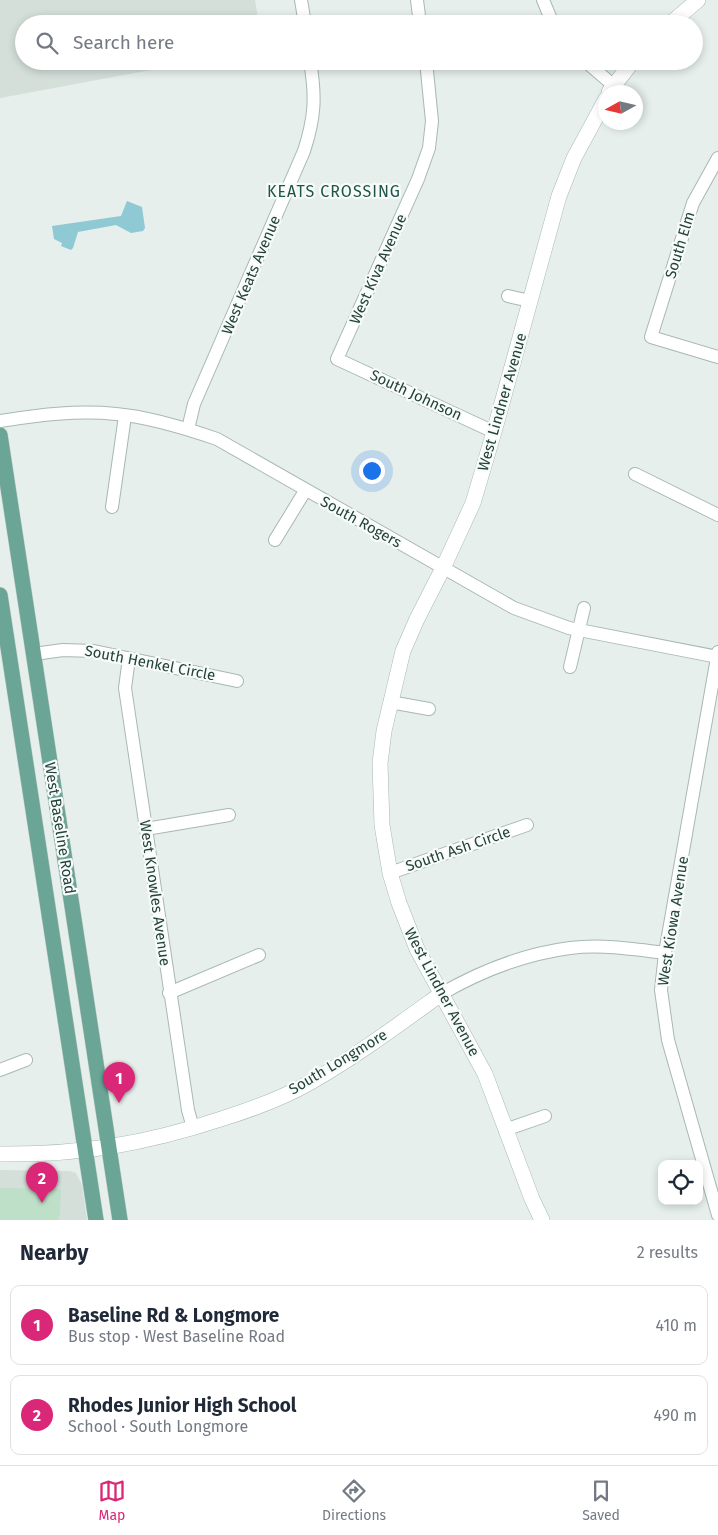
<!DOCTYPE html>
<meta charset="utf-8">
<style>
body{margin:0;font-family:"Fira Sans",sans-serif;background:#f6f6f7;color:#1f2937}
.controls{position:absolute;right:15px;bottom:15px;display:grid;overflow:hidden;border-radius:10px;box-shadow:0 2px 8px #0003}
.controls button{width:45px;height:45px;display:grid;place-items:center;padding:0;border:0;border-bottom:1px solid #e0e1e3;background:#fff;color:#1f2937;font:25px sans-serif}
.compass{position:absolute;left:598px;top:85px;width:45px;height:45px;border-radius:50%;background:#fff;box-shadow:0 2px 8px #0003;rotate:262deg}
.you{position:absolute;left:371px;top:470px;width:18px;height:18px;margin:-12px;border:4px solid #fff;border-radius:50%;background:#1a73e8;box-shadow:0 0 0 8px #1a73e833}
.badge{display:grid;place-items:center;width:32px;height:32px;border-radius:50%;background:#db2777;color:#fff;font-size:16px;font-weight:700}
.pin{position:absolute;translate:-50% -41px;filter:drop-shadow(0 1px 2px #0008)}
.pin::after{content:'';position:absolute;top:26px;width:18px;height:15px;background:inherit;clip-path:polygon(0 0,100% 0,50% 100%)}
.list{margin:0;padding:0;list-style:none}
h2{display:flex;justify-content:space-between;align-items:center;height:65px;margin:0;padding:0 20px;font-size:21px}
h2 small{font-size:16px;font-weight:400;color:#747a83}
.list li{display:grid;grid-template-columns:32px 1fr auto;gap:15px;align-items:center;box-sizing:border-box;height:80px;margin:0 10px 10px;padding:0 10px;border:1px solid #e0e1e3;border-radius:10px}
.list b{display:block;font-size:19px;white-space:nowrap}
.list p{margin:0;font-size:16px;white-space:nowrap;color:#747a83}
.list em{font-size:16px;font-style:normal;color:#747a83}
.icon{flex:none;width:28px;height:28px;fill:none;stroke:currentColor;stroke-width:2;stroke-linecap:round;stroke-linejoin:round}
.map{position:relative;flex:none;width:718px;height:1220px;overflow:hidden}
.search{position:absolute;background:#fff;box-shadow:0 2px 8px #0003;left:15px;right:15px;top:15px;height:55px;display:flex;align-items:center;gap:12px;box-sizing:border-box;padding:0 18px;border-radius:28px;color:#747a83;font-size:19px}
.sheet{height:245px;background:#fff}
nav{display:flex;justify-content:space-around;align-items:center;box-sizing:border-box;height:70px;border-top:1px solid #e0e1e3;background:#fff;font-size:14px;color:#747a83}
nav a{display:grid;justify-items:center;gap:2px}
nav .on{color:#db2777}
.map>svg:first-child{display:block}
.built{fill:#d4dfda}
.green{fill:#bfe0c8}
.water{fill:#8ec9d4}
.lines{fill:none;stroke-linecap:round;stroke-linejoin:round}
.minor-casing{stroke:#a8b8b2;stroke-width:14}
.tertiary-casing{stroke:#a8b8b2;stroke-width:16}
.primary-casing{stroke:#c2cac8;stroke-width:16}
.minor{stroke:#fff;stroke-width:12}
.tertiary{stroke:#fff;stroke-width:15}
.primary{stroke:#6aa596;stroke-width:15}
.labels{text-anchor:middle;stroke-width:4.5;stroke-linejoin:round;paint-order:stroke}
.street-label{font-size:15px;fill:#24423a;stroke:#f7fbf9}
.neighbourhood-label{font-size:16px;letter-spacing:1px;fill:#1f5548;stroke:#f7fbf9}
</style>
<div class="map">
<svg width="718" height="1220" viewBox="0 0 718 1220">
<rect width="100%" height="100%" fill="#e6efeb"/>
<!-- built -->
<g class="built">
<path d="M0,0H255L259,24H24V61H199L0,98Z"/>
<path d="M0,1170L70,1171L76,1173L82,1185L87,1220H0Z"/>
</g>
<!-- green -->
<path class="green" d="M0,1188L61,1189L60,1214L58,1220H0Z"/>
<!-- water -->
<path class="water" d="M127,201L142,207L145,228L143,231L131,233L116,225L78,232L73,248L71,250L61,246L62,243L54,239L52,226L121,216Z"/>
<g class="lines">
<defs>
<g id="minor">
<path d="M301,0L305,24"/>
<path d="M417,0L420,24"/>
<path d="M543,0L553,24"/>
<path d="M426,61L432,121L429,148L418,179L337,359L494,432"/>
<path d="M585,61L613,85"/>
<path d="M718,158L693,203L651,337L718,357"/>
<path d="M508,296L530,301"/>
<path d="M0,421C38,415 77,410 116,414C150,417 185,428 217,439L514,608L569,628L718,657"/>
<path d="M188,429L194,404L304,151C315,117 316,97 310,61"/>
<path d="M635,474L718,515"/>
<path d="M112,507L125,416"/>
<path d="M275,540L305,491"/>
<path d="M718,652L665,953L661,990L668,1040L718,1215"/>
<path d="M34,654L63,650L94,651L237,681"/>
<path d="M129,658L125,688L188,1110L193,1128"/>
<path d="M570,667L584,608"/>
<path d="M390,702L429,709"/>
<path d="M146,829L229,815"/>
<path d="M390,873L527,825"/>
<path d="M169,993L259,955"/>
<path d="M441,994C481,971 524,954 570,948C601,944 634,949 665,953"/>
<path d="M0,1070L26,1060"/>
<path d="M505,1130L545,1116"/>
</g>
<g id="tertiary">
<path d="M670,24L698,0"/>
<path d="M609,92L633,61"/>
<path d="M0,1154C80,1155 145,1144 221,1119C250,1110 281,1099 309,1083C355,1057 398,1025 441,994"/>
<path d="M542,1220L532,1199L485,1074L417,949L399,903L390,873L382,825L380,763L384,731L403,651L417,619L443,568L473,503L494,432L559,196L574,158L606,99"/>
</g>
<g id="primary">
<path d="M0,435L120,1220"/>
<path d="M0,595L96,1220"/>
</g>
</defs>
<!-- minor casing -->
<use href="#minor" class="minor-casing"/>
<!-- tertiary casing -->
<use href="#tertiary" class="tertiary-casing"/>
<!-- primary casing -->
<use href="#primary" class="primary-casing"/>
<!-- minor -->
<use href="#minor" class="minor"/>
<!-- tertiary -->
<use href="#tertiary" class="tertiary"/>
<!-- primary -->
<use href="#primary" class="primary"/>
</g>
<g class="labels">
<!-- street labels -->
<g class="street-label">
<text transform="translate(680 245) rotate(-73)" y="5">South Elm</text>
<text transform="translate(378 269) rotate(-66)" y="5">West Kiva Avenue</text>
<text transform="translate(251 275) rotate(-67)" y="5">West Keats Avenue</text>
<text transform="translate(416 395) rotate(25)" y="5">South Johnson</text>
<text transform="translate(502 402) rotate(-74)" y="5">West Lindner Avenue</text>
<text transform="translate(361 522) rotate(29)" y="5">South Rogers</text>
<text transform="translate(150 663) rotate(11)" y="5">South Henkel Circle</text>
<text transform="translate(60 828) rotate(81)" y="5">West Baseline Road</text>
<text transform="translate(458 849) rotate(-19)" y="5">South Ash Circle</text>
<text transform="translate(155 893) rotate(82)" y="5">West Knowles Avenue</text>
<text transform="translate(673 921) rotate(-81)" y="5">West Kiowa Avenue</text>
<text transform="translate(442 992) rotate(62)" y="5">West Lindner Avenue</text>
<text transform="translate(338 1062) rotate(-31)" y="5">South Longmore</text>
</g>
<!-- neighbourhood labels -->
<g class="neighbourhood-label">
<text x="334" y="197">KEATS CROSSING</text>
</g>
</g>
</svg>
<div class="controls">
<button><svg class="icon" aria-label="locate" viewBox="0 0 24 24"><circle cx="12" cy="12" r="6"/><path d="M12 2v4M12 18v4M2 12h4M18 12h4"/></svg></button>
</div>
<svg class="compass" viewBox="-18 -18 36 36"><path d="M0-13l5 13h-10z" fill="#e53935"/><path d="M0 13l5-13h-10z" fill="#747a83"/></svg>
<div class="you"></div>
<div class="pin badge" style="left:119px;top:1103px">1</div>
<div class="pin badge" style="left:42px;top:1203px">2</div>
<div class="search"><svg class="icon" aria-label="search" viewBox="0 0 24 24"><circle cx="10" cy="10" r="6"/><path d="M15 15l6 6"/></svg>Search here</div>
</div>
<section class="sheet">
<h2>Nearby<small>2 results</small></h2>
<ul class="list">
<li><span class="badge">1</span><div><b>Baseline Rd &amp; Longmore</b><p>Bus stop · West Baseline Road</p></div><em>410 m</em></li>
<li><span class="badge">2</span><div><b>Rhodes Junior High School</b><p>School · South Longmore</p></div><em>490 m</em></li>
</ul>
</section>
<nav>
<a class="on"><svg class="icon" aria-label="map" viewBox="0 0 24 24"><path d="M3 6l6-2 6 2 6-2v14l-6 2-6-2-6 2zM9 4v14M15 6v14"/></svg>Map</a>
<a><svg class="icon" aria-label="directions" viewBox="0 0 24 24"><path d="M12 3l9 9-9 9-9-9zM9 14v-3h6M13 9l2 2-2 2"/></svg>Directions</a>
<a><svg class="icon" aria-label="saved" viewBox="0 0 24 24"><path d="M7 4h10v16l-5-4-5 4z"/></svg>Saved</a>
</nav>
